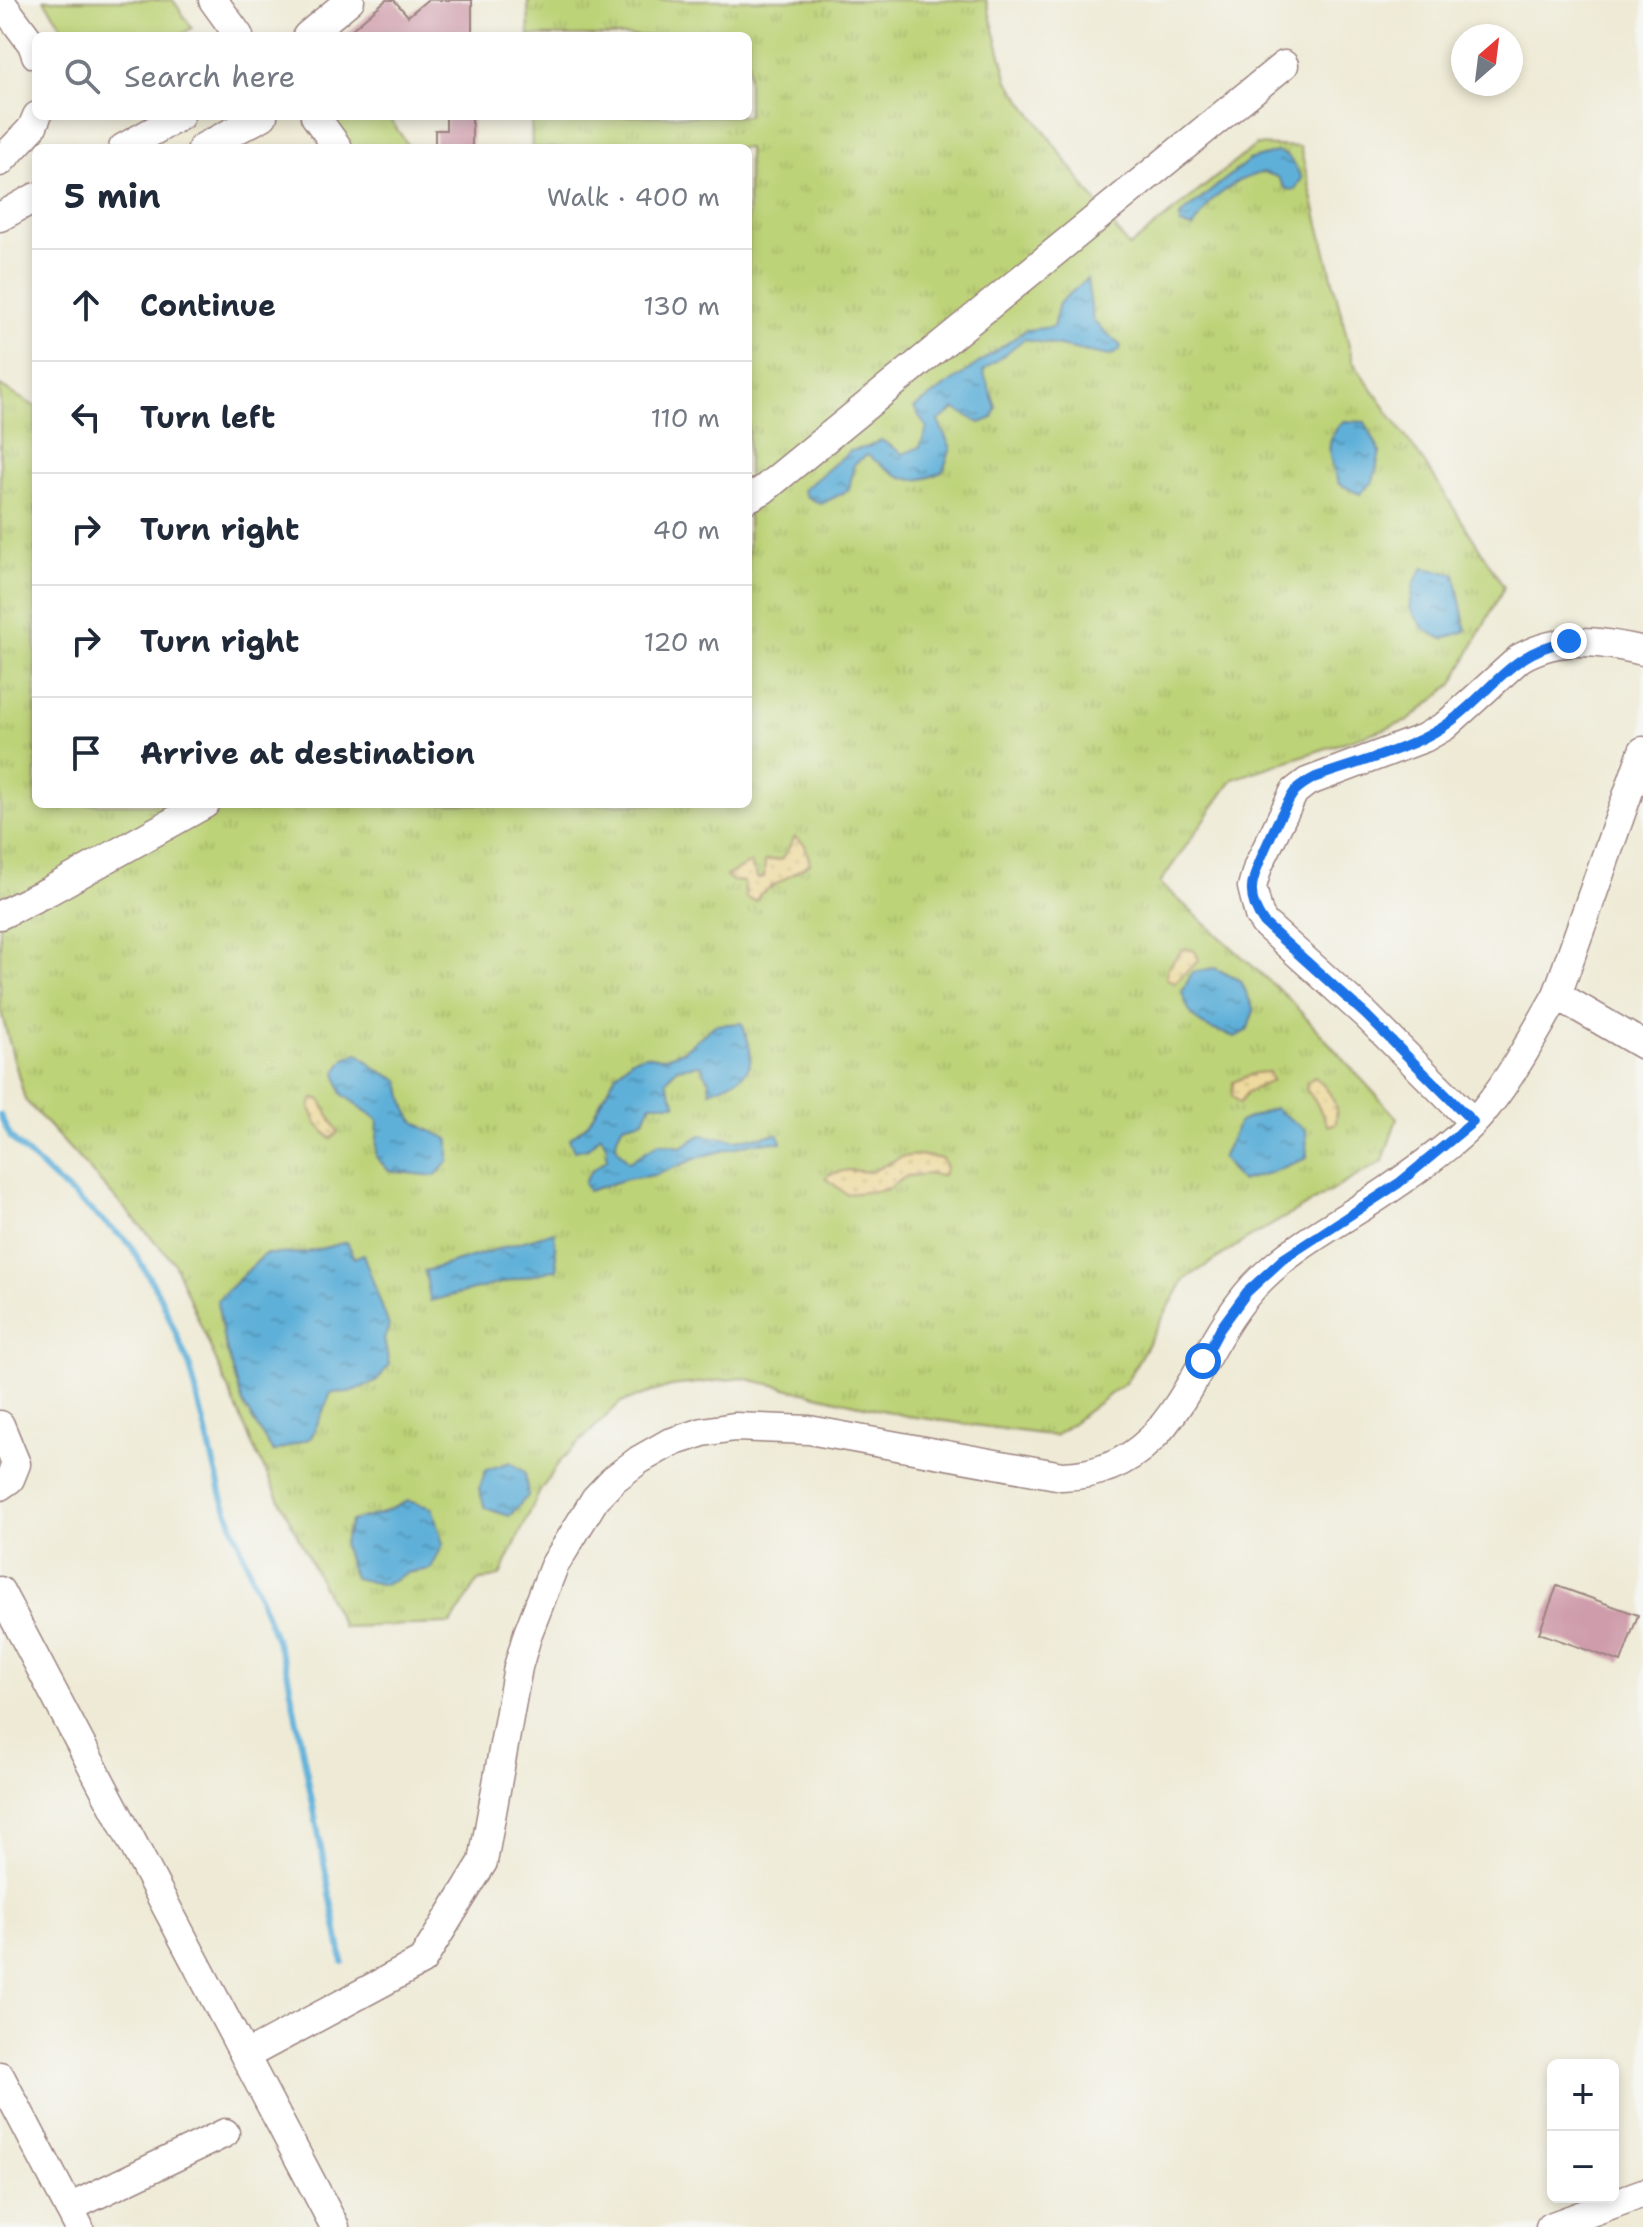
<!DOCTYPE html>
<meta charset="utf-8">
<style>
body{margin:0;font-family:"Shantell Sans",sans-serif;background:#f6f6f7;color:#1f2937}
.controls{position:absolute;right:24px;bottom:24px;display:grid;overflow:hidden;border-radius:12px;box-shadow:0 4px 12px #0003}
.controls button{width:72px;height:72px;display:grid;place-items:center;padding:0;border:0;border-bottom:2px solid #e0e1e3;background:#fff;color:#1f2937;font:40px sans-serif}
.compass{position:absolute;left:1451px;top:24px;width:72px;height:72px;border-radius:50%;background:#fff;box-shadow:0 4px 12px #0003;rotate:28deg}
.stop{position:absolute;width:24px;height:24px;margin:-18px;border:6px solid #1a73e8;border-radius:50%;background:#fff}
.stop.end{background:#1a73e8;border-color:#fff;box-shadow:0 2px 8px #0008}
.list{margin:0;padding:0;list-style:none}
h2{display:flex;justify-content:space-between;align-items:center;height:104px;margin:0;padding:0 32px;font-size:34px}
h2 small{font-size:26px;font-weight:400;color:#747a83}
.list li{display:grid;grid-template-columns:52px 1fr auto;gap:24px;align-items:center;box-sizing:border-box;height:112px;padding:0 32px;border-top:2px solid #e0e1e3}
.list b{display:block;font-size:30px;white-space:nowrap}
.list em{font-size:26px;font-style:normal;color:#747a83}
.icon{flex:none;width:44px;height:44px;fill:none;stroke:currentColor;stroke-width:2;stroke-linecap:round;stroke-linejoin:round}
.map{position:relative;flex:none;width:1643px;height:2227px;overflow:hidden}
.search{position:absolute;background:#fff;box-shadow:0 4px 12px #0003;left:32px;top:32px;width:720px;height:88px;display:flex;align-items:center;gap:20px;box-sizing:border-box;padding:0 28px;border-radius:12px;color:#747a83;font-size:30px}
.panel{position:absolute;background:#fff;box-shadow:0 4px 12px #0003;left:32px;top:144px;width:720px;height:664px;border-radius:12px}
.map>svg:first-child{display:block}
.grass{fill:url(#grass-tufts);stroke:#847952;stroke-width:2}
.sand{fill:url(#sand-dots);stroke:#9c7c64;stroke-width:2}
.park{fill:#bdd378;stroke:#847952;stroke-width:2}
.water{fill:url(#water-ripples);stroke:#546882;stroke-width:2}
.lines{fill:none;stroke-linecap:round;stroke-linejoin:round}
.stream{stroke:#5eb0d9;stroke-width:6}
.building{fill:#cf9cab}
.minor-casing{stroke:#9c8480;stroke-width:31}
.minor{stroke:#fff;stroke-width:28}
.route{stroke:#1a73e8;stroke-width:10}
</style>
<div class="map">
<svg width="1643" height="2227" viewBox="0 0 1643 2227">
<defs>
<pattern id="grass-tufts" width="24" height="20" patternUnits="userSpaceOnUse" patternTransform="scale(2)"><rect width="24" height="20" fill="#bdd378"/><path d="M3 7l-1-3M5 7V3M7 7l1-3M15 17l-1-3M17 17v-4M19 17l1-3" fill="none" stroke="#a4b568"/></pattern>
<pattern id="sand-dots" width="8" height="8" patternUnits="userSpaceOnUse" patternTransform="scale(2)"><rect width="8" height="8" fill="#eeda9e"/><path d="M2 2h.1M6 6h.1" fill="none" stroke="#cebb88" stroke-width="1.8" stroke-linecap="round"/></pattern>
<pattern id="water-ripples" width="26" height="14" patternUnits="userSpaceOnUse" patternTransform="scale(2)"><rect width="26" height="14" fill="#5eb0d9"/><path d="M2 4q2-2 4 0t4 0M15 11q2-2 4 0t4 0" fill="none" stroke="#508fb0"/></pattern>
</defs>
<rect width="100%" height="100%" fill="#f6f6f2"/>
<filter id="ink" filterUnits="userSpaceOnUse"><feTurbulence type="fractalNoise" baseFrequency=".0125" numOctaves="2"/><feDisplacementMap in="SourceGraphic" scale="16" xChannelSelector="R" yChannelSelector="G"/><feConvolveMatrix kernelMatrix="1 2 1 2 8 2 1 2 1" color-interpolation-filters="sRGB"/></filter>
<filter id="wash" filterUnits="userSpaceOnUse"><feTurbulence type="fractalNoise" baseFrequency=".006" numOctaves="4" result="noise"/><feDisplacementMap in="SourceGraphic" scale="32" xChannelSelector="R" yChannelSelector="G"/><feGaussianBlur stdDeviation="1.8" result="paint"/><feColorMatrix in="noise" values="0 0 0 0 0 0 0 0 0 0 0 0 0 0 0 0 0 1.4 0 .05"/><feComposite in="paint" operator="in"/></filter>
<g filter="url(#wash)">
<rect width="100%" height="100%" fill="#eeead5"/>
<!-- grass -->
<path class="grass" d="M528,0H986L1008,81L1129,247L1256,145L1300,147L1353,362L1434,477L1504,587L1453,684L1408,721L1233,779L1160,883L1288,998L1397,1118L1383,1161L1244,1241L1184,1280L1126,1382L1055,1436L907,1416L743,1378L671,1386L621,1402L561,1460L539,1493L500,1576L478,1581L451,1624L343,1627L252,1444L173,1261L25,1100L0,1008V386L36,407V804H748V148H532L531,116H748V36H529Z"/>
<!-- sand -->
<g class="sand">
<path d="M795,837L805,845L810,863L760,894L756,901L746,898L744,882L733,881L726,876L750,863L758,879L764,877L765,861L782,859Z"/>
<path d="M1188,949L1195,951L1199,960L1174,983L1166,978L1167,969L1182,950Z"/>
<path d="M1269,1072L1272,1081L1247,1092L1239,1104L1232,1096L1233,1082L1255,1073Z"/>
<path d="M1315,1077C1329,1089 1339,1104 1336,1123L1328,1126L1316,1102L1306,1089L1307,1082Z"/>
<path d="M313,1099H320L338,1132L331,1139L316,1123L310,1107Z"/>
<path d="M919,1155L942,1159L946,1168L942,1176L928,1174L907,1176L885,1190L846,1194L826,1178L830,1174L848,1170L871,1172L901,1157Z"/>
</g>
<!-- park -->
<g class="park">
<path d="M44,0H173L192,28L179,36H69Z"/>
<path d="M346,116H388L410,148H347L331,126Z"/>
</g>
<!-- water -->
<g class="water">
<path d="M1277,152L1288,156L1302,178L1295,190L1286,189L1278,177L1263,172L1238,181L1212,200L1193,228L1180,224V216L1249,160Z"/>
<path d="M1087,279L1093,321L1121,346L1119,351L1109,356L1024,339L983,371L996,407L993,418L980,423L955,409L938,421L951,448L943,471C908,490 898,475 867,455L854,464L849,490L821,504L806,496L803,490L850,451L868,447L881,440L903,454L920,447L927,428L914,408L1026,330L1053,327L1059,303Z"/>
<path d="M1344,421L1365,422L1380,452L1373,482L1360,494L1339,484C1329,461 1322,440 1344,421Z"/>
<path d="M1423,568L1455,574L1466,631L1442,639L1424,629L1410,608L1414,583Z"/>
<path d="M1215,968L1241,981L1254,1010L1247,1031L1235,1037C1205,1027 1192,1026 1182,993L1192,972Z"/>
<path d="M742,1023C758,1066 754,1075 710,1091L709,1081L701,1065L677,1068L666,1081L676,1104H651L644,1120L623,1125C612,1143 614,1148 629,1162L659,1143L681,1147L701,1135L737,1140L778,1134L781,1142L752,1143L703,1156L655,1175L627,1179L588,1191L584,1183L591,1171L607,1159V1147L601,1135L588,1148L574,1151L569,1139L588,1124L616,1074L632,1059L645,1055L662,1058L683,1051L715,1025Z"/>
<path d="M358,1053L376,1069L400,1081C407,1122 411,1122 449,1139V1161L435,1176L389,1171L376,1157L378,1120L342,1094L336,1072L345,1059Z"/>
<path d="M1274,1108L1306,1130L1307,1158L1269,1173L1240,1181L1222,1158L1239,1122Z"/>
<path d="M554,1232L557,1269L430,1301L425,1271Z"/>
<path d="M347,1242L354,1258L363,1254L389,1326L384,1339L389,1365L376,1382L349,1392L331,1393L311,1438L273,1452L243,1404L223,1337L217,1300L265,1254L304,1253Z"/>
<path d="M510,1462L525,1472L528,1496L509,1516L485,1508L479,1489L486,1470Z"/>
<path d="M408,1501L432,1508L443,1544L431,1569L406,1573L384,1585L354,1578L343,1545L351,1521L380,1514Z"/>
</g>
<g class="lines">
<!-- stream -->
<path class="stream" d="M0,1115L11,1138L54,1179L130,1244L161,1298L190,1367L222,1497L287,1670L343,1962"/>
</g>
<g id="blocks">
<!-- building -->
<g class="building">
<path d="M386,0H394L408,16L427,0H472V36H344Z"/>
<path d="M446,116H472V148H435V130H446Z"/>
<path d="M1557,1586L1638,1615L1621,1662L1539,1633Z"/>
</g>
</g>
</g>
<g filter="url(#ink)">
<use href="#blocks" fill-opacity="0" stroke="#9c8480" stroke-width="2"/>
<g class="lines">
<defs>
<g id="minor">
<path d="M213,0L239,36"/>
<path d="M0,1L32,44L36,55"/>
<path d="M307,36L350,0"/>
<path d="M315,116L338,148"/>
<path d="M123,148L180,116"/>
<path d="M202,148L263,116"/>
<path d="M0,162L32,128L37,116"/>
<path d="M0,217L36,197"/>
<path d="M748,498L763,490L1284,65"/>
<path d="M0,915L49,891L205,804"/>
<path d="M1557,995L1643,751"/>
<path d="M1473,1122L1366,1015L1264,923L1259,915L1252,887L1258,866L1294,792L1307,782L1424,738L1445,726L1520,658C1560,635 1600,641 1643,651"/>
<path d="M0,1425L16,1464L10,1479L0,1486"/>
<path d="M0,1591L335,2227"/>
<path d="M245,2056L422,1961L483,1862L518,1667L528,1633L554,1566L595,1499L614,1479L639,1460L669,1443L703,1432L734,1427L809,1430L1062,1476C1183,1473 1190,1346 1263,1277C1302,1239 1354,1215 1398,1183C1426,1163 1466,1135 1486,1108C1514,1073 1535,1033 1557,995L1643,1045"/>
<path d="M0,2076L79,2227"/>
<path d="M69,2208L225,2133"/>
<path d="M1550,2227L1643,2193"/>
</g>
</defs>
<!-- minor casing -->
<use href="#minor" class="minor-casing"/>
<!-- minor -->
<use href="#minor" class="minor"/>
</g>
</g>
<g class="lines" filter="url(#ink)">
<!-- route -->
<path class="route" d="M1203,1361L1220,1329L1247,1292L1283,1259L1399,1183L1473,1122L1366,1015L1264,923C1257,913 1251,900 1252,888C1252,872 1285,804 1295,791C1301,785 1308,781 1316,777C1357,762 1406,751 1443,727C1490,696 1508,651 1569,641"/>
</g>
</svg>
<div class="controls">
<button>+</button>
<button>−</button>
</div>
<svg class="compass" viewBox="-18 -18 36 36"><path d="M0-13l5 13h-10z" fill="#e53935"/><path d="M0 13l5-13h-10z" fill="#747a83"/></svg>
<div class="stop" style="left:1203px;top:1361px"></div>
<div class="stop end" style="left:1569px;top:641px"></div>
<div class="search"><svg class="icon" aria-label="search" viewBox="0 0 24 24"><circle cx="10" cy="10" r="6"/><path d="M15 15l6 6"/></svg>Search here</div>
<section class="panel">
<h2>5 min<small>Walk · 400 m</small></h2>
<ul class="list">
<li><svg class="icon" aria-label="ahead" viewBox="0 0 24 24"><path d="M12 20V5M6 11l6-6 6 6"/></svg><div><b>Continue</b></div><em>130 m</em></li>
<li><svg class="icon" aria-label="left" viewBox="0 0 24 24"><path d="M17 20v-9H6M10 6l-5 5 5 5"/></svg><div><b>Turn left</b></div><em>110 m</em></li>
<li><svg class="icon" aria-label="right" viewBox="0 0 24 24"><path d="M7 20v-9h11M14 6l5 5-5 5"/></svg><div><b>Turn right</b></div><em>40 m</em></li>
<li><svg class="icon" aria-label="right" viewBox="0 0 24 24"><path d="M7 20v-9h11M14 6l5 5-5 5"/></svg><div><b>Turn right</b></div><em>120 m</em></li>
<li><svg class="icon" aria-label="arrive" viewBox="0 0 24 24"><path d="M6 21V4h12l-3 4 3 4H6"/></svg><div><b>Arrive at destination</b></div></li>
</ul>
</section>
</div>
